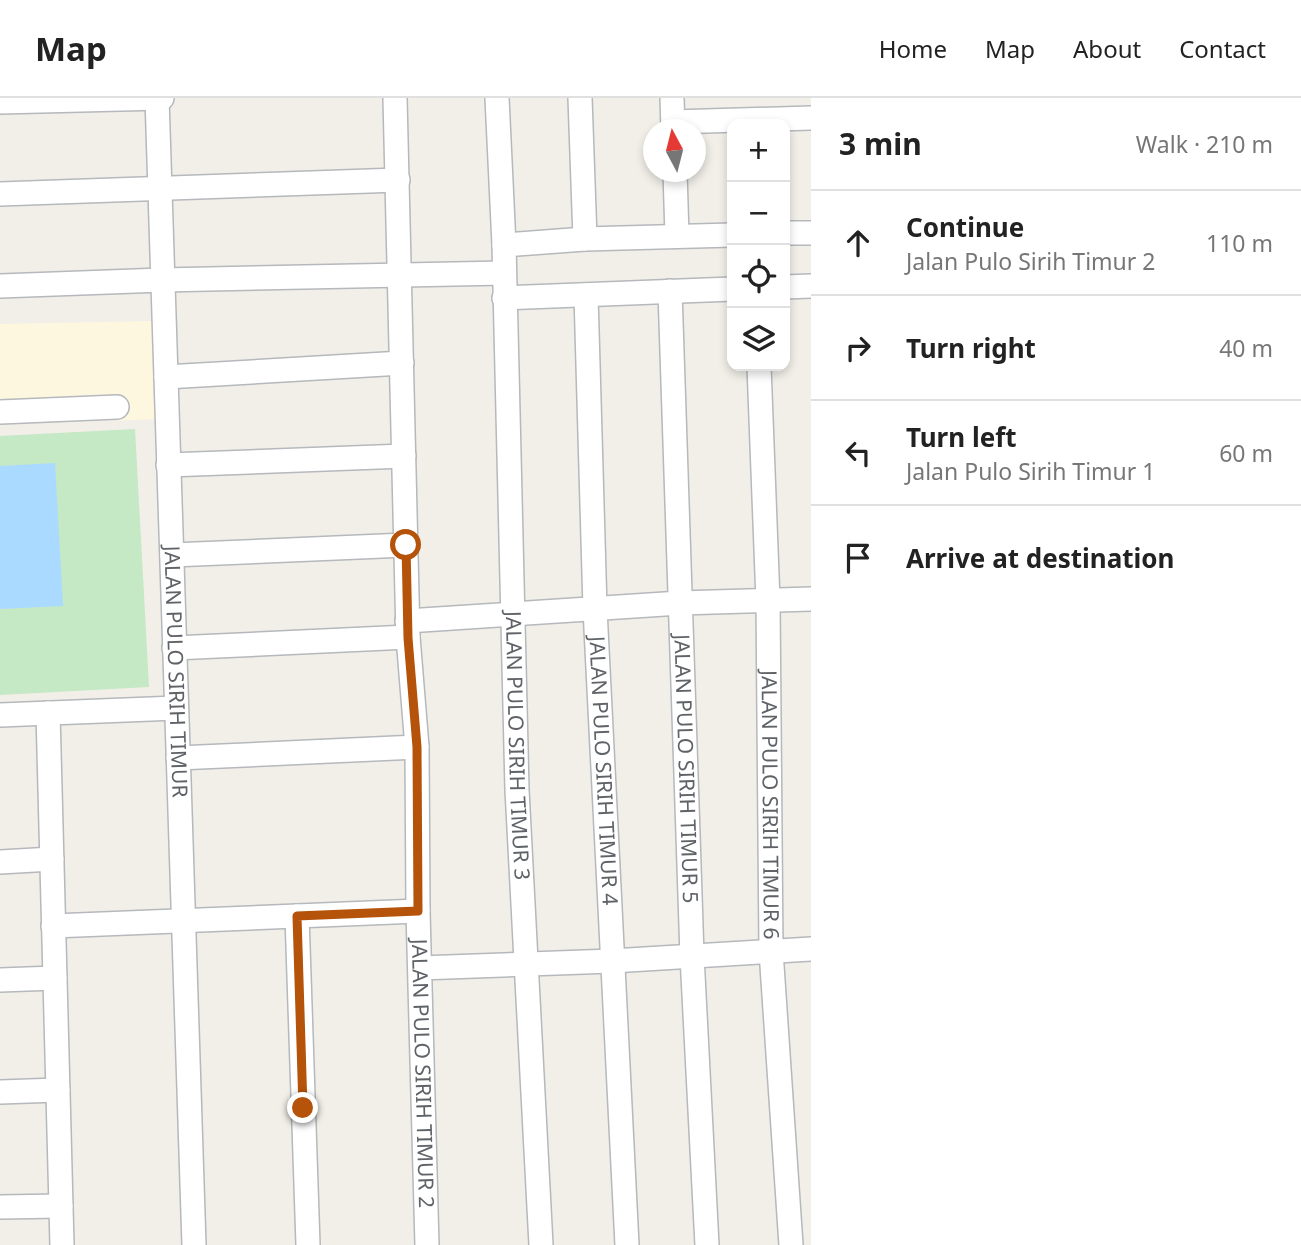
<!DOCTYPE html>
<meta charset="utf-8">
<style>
body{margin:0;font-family:"Noto Sans",sans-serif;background:#f2f2f2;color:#222}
.controls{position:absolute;right:21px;top:21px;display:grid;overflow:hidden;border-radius:14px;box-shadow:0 4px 10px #0003}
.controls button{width:63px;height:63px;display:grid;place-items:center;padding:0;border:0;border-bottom:2px solid #e0e0e0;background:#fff;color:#222;font:35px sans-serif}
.compass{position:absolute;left:643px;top:21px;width:63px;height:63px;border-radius:50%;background:#fff;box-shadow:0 4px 10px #0003;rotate:353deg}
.stop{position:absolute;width:21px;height:21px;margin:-16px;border:5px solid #b45309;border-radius:50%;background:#fff}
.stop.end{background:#b45309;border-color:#fff;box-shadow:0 2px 7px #0008}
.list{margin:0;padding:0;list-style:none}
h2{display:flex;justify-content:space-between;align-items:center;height:91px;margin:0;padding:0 28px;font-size:30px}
h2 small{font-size:23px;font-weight:400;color:#767676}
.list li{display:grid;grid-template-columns:46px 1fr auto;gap:21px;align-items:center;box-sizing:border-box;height:105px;padding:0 28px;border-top:2px solid #e0e0e0}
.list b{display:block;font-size:26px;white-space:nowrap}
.list p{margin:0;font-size:23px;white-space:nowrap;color:#767676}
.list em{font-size:23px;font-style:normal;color:#767676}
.icon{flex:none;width:38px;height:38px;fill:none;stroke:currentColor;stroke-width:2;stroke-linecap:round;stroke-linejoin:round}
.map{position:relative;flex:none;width:811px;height:1147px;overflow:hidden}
header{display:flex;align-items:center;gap:42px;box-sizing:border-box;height:98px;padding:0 35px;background:#fff;border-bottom:2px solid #e0e0e0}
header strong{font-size:33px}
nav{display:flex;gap:38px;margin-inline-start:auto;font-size:24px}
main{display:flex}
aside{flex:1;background:#fff}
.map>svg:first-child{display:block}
.commercial{fill:#fef7e0}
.green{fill:#c5e8c5}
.water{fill:#aadaff}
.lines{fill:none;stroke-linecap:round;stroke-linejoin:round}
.street-casing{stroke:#b5b8bc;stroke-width:26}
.street{stroke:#fff;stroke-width:23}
.route{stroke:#b45309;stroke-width:9}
.labels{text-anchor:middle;stroke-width:5;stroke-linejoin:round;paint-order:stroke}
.street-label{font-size:21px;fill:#5f6368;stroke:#fff}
</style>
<header>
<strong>Map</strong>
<nav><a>Home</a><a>Map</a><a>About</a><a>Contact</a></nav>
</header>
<main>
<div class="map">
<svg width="811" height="1147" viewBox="0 0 811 1147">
<rect width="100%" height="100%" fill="#f1efe8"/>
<!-- commercial -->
<path class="commercial" d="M156,223L159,321L0,326V226Z"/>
<!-- green -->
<path class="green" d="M135,331L149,589L0,597V338Z"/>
<!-- water -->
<path class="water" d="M55,365L63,508L0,511V368Z"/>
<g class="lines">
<defs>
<g id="street">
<path id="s1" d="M157,0L194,1147"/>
<path id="s2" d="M395,0L408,539L417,649L418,813L427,1147"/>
<path id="s3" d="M497,0L504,147L517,692L541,1147"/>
<path d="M580,0L585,141"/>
<path d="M672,0L673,32"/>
<path d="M0,4L162,0"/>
<path d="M673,24L811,20"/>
<path d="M675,74L677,138"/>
<path d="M0,96L398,82"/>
<path d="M785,135H811"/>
<path d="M504,147L585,141L732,137"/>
<path d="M0,188L162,182L504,175"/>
<path d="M785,189L811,188"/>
<path id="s4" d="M670,193L692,858L707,1147"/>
<path id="s5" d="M586,197L595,511L627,1147"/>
<path d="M504,200L732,191"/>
<path id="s6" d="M759,268L768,503L771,853L791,1147"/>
<path d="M166,279L402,265"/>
<path d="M0,314L117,309"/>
<path d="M168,367L404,358"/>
<path d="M172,457L406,447"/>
<path d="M407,523L680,505L811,501"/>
<path d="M174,550L408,539"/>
<path d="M48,615L62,1147"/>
<path d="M0,617L176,610"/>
<path d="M178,660L417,649"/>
<path d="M0,764L52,761"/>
<path d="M297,818L308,1147"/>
<path d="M53,828L418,813"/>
<path d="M420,870L612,863L811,851"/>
<path d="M0,882L55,880"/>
<path d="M0,994L58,992"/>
<path d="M0,1109L61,1108"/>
</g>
</defs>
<!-- street casing -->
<use href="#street" class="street-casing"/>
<!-- street -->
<use href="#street" class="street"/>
</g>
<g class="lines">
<!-- route -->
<path class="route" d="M303,1010L297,818L418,813L417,649L408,540L406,447"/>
</g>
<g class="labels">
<!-- street labels -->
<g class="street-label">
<text dy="7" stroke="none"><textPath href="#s1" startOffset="574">JALAN PULO SIRIH TIMUR</textPath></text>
<text dy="7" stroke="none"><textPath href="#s3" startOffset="648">JALAN PULO SIRIH TIMUR 3</textPath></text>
<text dy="7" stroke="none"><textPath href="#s4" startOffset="478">JALAN PULO SIRIH TIMUR 5</textPath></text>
<text dy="7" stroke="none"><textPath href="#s5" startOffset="476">JALAN PULO SIRIH TIMUR 4</textPath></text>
<text dy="7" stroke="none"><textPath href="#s6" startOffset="439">JALAN PULO SIRIH TIMUR 6</textPath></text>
<text dy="7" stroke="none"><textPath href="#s2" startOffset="976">JALAN PULO SIRIH TIMUR 2</textPath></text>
</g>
</g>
</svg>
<div class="controls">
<button>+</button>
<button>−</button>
<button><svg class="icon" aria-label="locate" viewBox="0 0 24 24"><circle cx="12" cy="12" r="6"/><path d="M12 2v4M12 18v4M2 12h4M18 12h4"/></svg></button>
<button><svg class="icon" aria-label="layers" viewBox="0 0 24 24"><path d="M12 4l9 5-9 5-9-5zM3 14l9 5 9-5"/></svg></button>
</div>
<svg class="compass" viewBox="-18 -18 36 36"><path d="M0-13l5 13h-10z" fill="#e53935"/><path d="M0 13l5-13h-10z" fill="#767676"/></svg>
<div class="stop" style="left:406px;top:447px"></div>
<div class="stop end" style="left:303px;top:1010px"></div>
</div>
<aside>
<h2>3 min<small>Walk · 210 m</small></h2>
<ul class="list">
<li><svg class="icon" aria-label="ahead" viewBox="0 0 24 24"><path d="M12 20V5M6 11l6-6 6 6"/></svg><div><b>Continue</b><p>Jalan Pulo Sirih Timur 2</p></div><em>110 m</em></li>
<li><svg class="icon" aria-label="right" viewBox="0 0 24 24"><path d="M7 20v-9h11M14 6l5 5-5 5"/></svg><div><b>Turn right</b></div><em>40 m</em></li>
<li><svg class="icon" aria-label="left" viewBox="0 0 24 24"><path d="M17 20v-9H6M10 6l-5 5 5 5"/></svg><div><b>Turn left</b><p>Jalan Pulo Sirih Timur 1</p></div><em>60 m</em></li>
<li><svg class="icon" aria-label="arrive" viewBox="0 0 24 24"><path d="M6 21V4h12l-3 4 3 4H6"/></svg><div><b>Arrive at destination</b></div></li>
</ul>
</aside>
</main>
